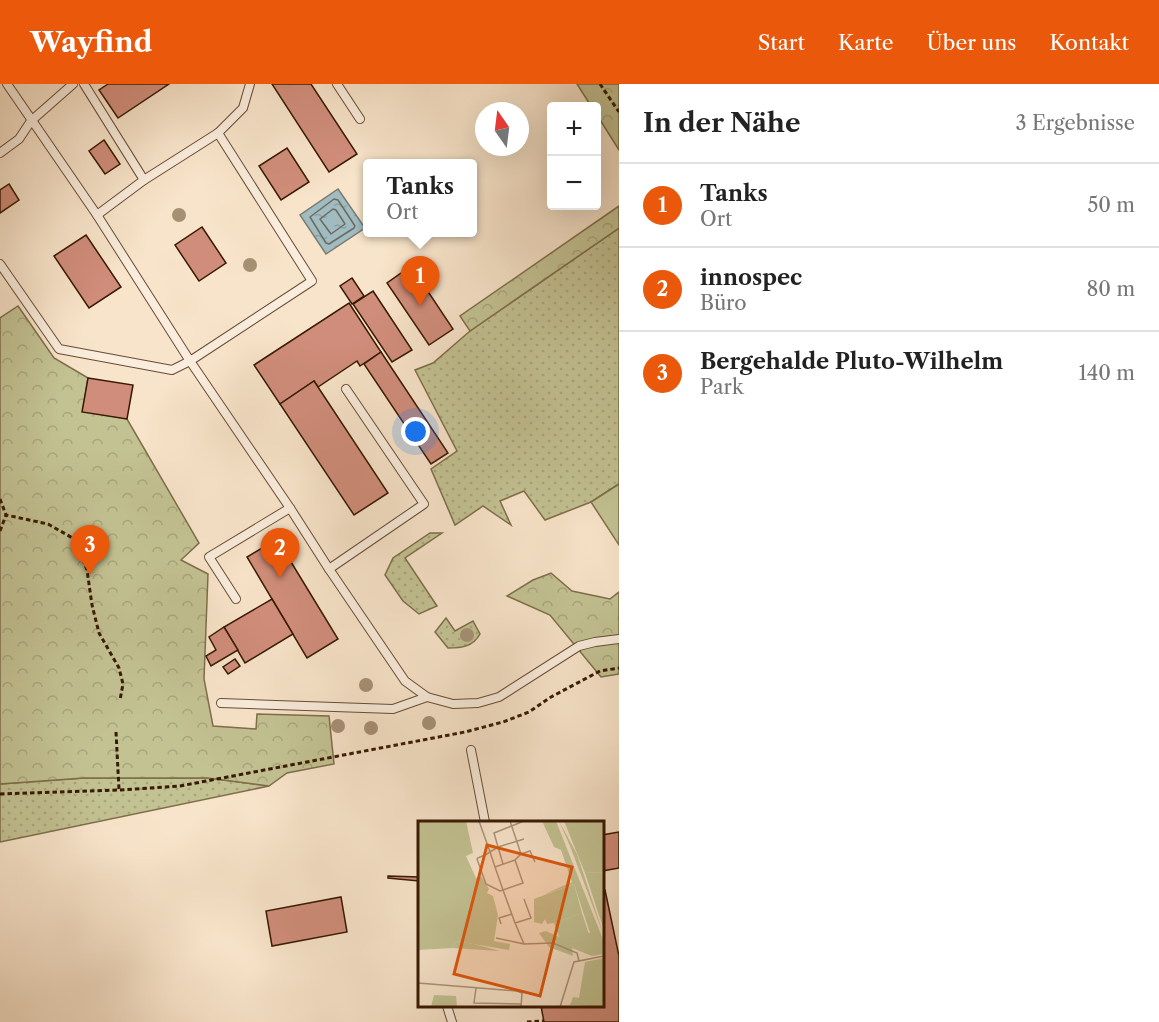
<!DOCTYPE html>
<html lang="de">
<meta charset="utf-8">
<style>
body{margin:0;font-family:"Libre Caslon Text",serif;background:#f2f2f2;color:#222}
.controls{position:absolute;right:18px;top:18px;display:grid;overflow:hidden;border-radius:6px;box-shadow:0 6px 24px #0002}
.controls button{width:54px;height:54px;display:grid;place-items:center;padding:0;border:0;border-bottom:2px solid #e0e0e0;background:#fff;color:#222;font:30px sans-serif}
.compass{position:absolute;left:475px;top:18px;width:54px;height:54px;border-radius:50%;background:#fff;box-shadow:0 6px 24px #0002;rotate:346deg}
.you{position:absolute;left:416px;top:348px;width:21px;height:21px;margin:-15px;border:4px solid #fff;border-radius:50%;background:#1a73e8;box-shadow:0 0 0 9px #1a73e833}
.badge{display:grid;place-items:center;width:39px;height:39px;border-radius:50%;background:#ea580c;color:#fff;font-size:20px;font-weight:700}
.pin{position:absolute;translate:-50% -50px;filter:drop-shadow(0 2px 3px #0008)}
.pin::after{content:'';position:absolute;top:32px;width:21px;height:18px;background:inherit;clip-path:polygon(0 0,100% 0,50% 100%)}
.popup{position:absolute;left:363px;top:75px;width:114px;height:78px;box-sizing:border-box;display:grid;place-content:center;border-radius:6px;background:#fff;filter:drop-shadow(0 2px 4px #0005);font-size:20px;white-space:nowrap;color:#767676}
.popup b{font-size:22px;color:#222}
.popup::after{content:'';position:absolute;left:50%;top:100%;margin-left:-12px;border:12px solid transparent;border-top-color:#fff}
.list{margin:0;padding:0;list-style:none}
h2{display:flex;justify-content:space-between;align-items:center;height:78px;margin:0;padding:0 24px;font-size:26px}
h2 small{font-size:20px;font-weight:400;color:#767676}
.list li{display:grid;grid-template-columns:39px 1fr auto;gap:18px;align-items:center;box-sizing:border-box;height:84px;padding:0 24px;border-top:2px solid #e0e0e0}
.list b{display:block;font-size:22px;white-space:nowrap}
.list p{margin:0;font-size:20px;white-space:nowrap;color:#767676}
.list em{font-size:20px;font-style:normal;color:#767676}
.map{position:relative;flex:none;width:619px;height:938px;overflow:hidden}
header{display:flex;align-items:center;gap:36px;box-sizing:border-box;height:84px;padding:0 30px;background:#ea580c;color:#fff}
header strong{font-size:28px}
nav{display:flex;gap:33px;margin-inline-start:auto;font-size:21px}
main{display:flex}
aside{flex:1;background:#fff}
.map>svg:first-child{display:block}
.grass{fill:url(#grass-dots);stroke:#7e6e4a;stroke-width:1.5}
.forest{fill:url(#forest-crowns);stroke:#7e6e4a;stroke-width:1.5}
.pitch{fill:#c3c293;stroke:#7e6e4a;stroke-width:1.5}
.water{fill:url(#water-ripples);stroke:#777b74;stroke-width:1.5}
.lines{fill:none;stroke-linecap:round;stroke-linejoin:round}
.shore{stroke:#6c6a61;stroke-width:1.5}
.building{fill:#d08d7b;stroke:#381902;stroke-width:1.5}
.service-casing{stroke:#684c34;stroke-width:10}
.path{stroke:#381902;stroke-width:3;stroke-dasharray:4.5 3;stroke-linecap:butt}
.service{stroke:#faeddd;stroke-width:8}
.tree{fill:#a69074}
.inset-road{fill:none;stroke:#ab937a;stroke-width:1.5}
.view{fill:#df560c;fill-opacity:0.15;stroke:#df560c;stroke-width:3}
.inset-edge{fill:none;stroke:#381902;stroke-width:3}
</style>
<header>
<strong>Wayfind</strong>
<nav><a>Start</a><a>Karte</a><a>Über uns</a><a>Kontakt</a></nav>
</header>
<main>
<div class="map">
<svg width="619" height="938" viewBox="0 0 619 938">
<defs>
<pattern id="grass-dots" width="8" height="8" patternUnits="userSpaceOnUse" patternTransform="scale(1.5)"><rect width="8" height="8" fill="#c3c293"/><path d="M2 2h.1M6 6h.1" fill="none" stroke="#a8a67d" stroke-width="1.8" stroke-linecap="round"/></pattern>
<pattern id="forest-crowns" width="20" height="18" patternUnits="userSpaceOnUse" patternTransform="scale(1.5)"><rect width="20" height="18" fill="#c3c293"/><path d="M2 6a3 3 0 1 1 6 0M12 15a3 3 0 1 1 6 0" fill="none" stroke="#a8a67d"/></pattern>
<pattern id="water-ripples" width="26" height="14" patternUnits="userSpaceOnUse" patternTransform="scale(1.5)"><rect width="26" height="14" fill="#a1bcc0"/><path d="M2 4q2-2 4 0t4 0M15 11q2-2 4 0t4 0" fill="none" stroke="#8ba1a3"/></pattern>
</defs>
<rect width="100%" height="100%" fill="#f8e4ca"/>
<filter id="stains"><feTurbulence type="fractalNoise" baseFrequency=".00333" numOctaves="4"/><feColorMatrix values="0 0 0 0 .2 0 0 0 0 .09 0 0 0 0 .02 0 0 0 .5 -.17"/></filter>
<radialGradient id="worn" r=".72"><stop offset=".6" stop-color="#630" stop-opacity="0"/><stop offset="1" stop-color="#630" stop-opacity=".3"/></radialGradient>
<!-- grass -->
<g class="grass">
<path d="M619,144V400L591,418L545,436L524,407L500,417L511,441L483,422L455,441L431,385L457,367L415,286L433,279L470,247Z"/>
<path d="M430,449H442L405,474L437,522L419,530L403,517L385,491L393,474Z"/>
<path d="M446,534L455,547L473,537L480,550C473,563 461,564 448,564L435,548Z"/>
<path d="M84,694H208L269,702L0,758V700Z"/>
</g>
<!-- forest -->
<g class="forest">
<path d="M577,0H619V66L597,31L596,22H591Z"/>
<path d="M619,122V144L470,247L460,232Z"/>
<path d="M18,222L54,274L88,294L83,327L127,335L199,459L181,476L208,490L204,595L213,642L256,645L257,630L329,632L334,680L287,689L269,702L208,694H84L0,700V234Z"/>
<path d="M551,489L572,507L610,515L619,508V590L601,593L550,531L507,512L533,496Z"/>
</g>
<!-- pitch -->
<path class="pitch" d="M619,400V461L591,418Z"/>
<!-- water -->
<path class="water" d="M338,105L365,144L326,170L300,131Z"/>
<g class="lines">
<!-- shore -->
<g class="shore">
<path d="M334,115L338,116L355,142L354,144L329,160L326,159L310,133Z"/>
<path d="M333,125L336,126L345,140L331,150L320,135Z"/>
</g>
</g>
<!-- building -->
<g class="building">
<path d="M108,0H169L118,34L99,6Z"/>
<path d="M272,0H311L357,70L329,88Z"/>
<path d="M104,56L120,80L105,90L89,67Z"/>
<path d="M287,64L309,98L281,116L259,82Z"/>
<path d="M9,100L19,116L0,129V106Z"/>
<path d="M202,143L226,179L199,197L175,161Z"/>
<path d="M86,151L121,203L89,224L54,172Z"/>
<path d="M411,182L453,245L429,261L387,199Z"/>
<path d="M352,194L364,212L352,220L340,202Z"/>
<path d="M373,207L412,266L392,278L353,220Z"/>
<path d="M349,219L381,268L360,282L357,277L318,303L314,297L280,320L254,281Z"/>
<path d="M381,268L448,369L431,380L364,280Z"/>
<path d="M88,294L133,301L127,335L82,328Z"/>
<path d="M314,297L388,409L354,431L280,320Z"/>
<path d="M277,455L338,555L307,574L247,473Z"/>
<path d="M272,515L293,550L245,579L224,543Z"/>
<path d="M224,543L238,566L211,582L206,572L216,566L209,553Z"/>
<path d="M235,575L240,582L228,590L223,583Z"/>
<path d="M619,748V784L602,787V751Z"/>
<path d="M388,792L419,793V797L388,794Z"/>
<path d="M605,806L619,872V938H544L541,922H602V807Z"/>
<path d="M341,813L347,848L272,862L266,827Z"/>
</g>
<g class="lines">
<defs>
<g id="service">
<path d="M84,0L144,96"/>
<path d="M250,0L243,24L218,49L312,197L190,277L290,424L329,485"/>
<path d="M337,0L360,35"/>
<path d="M0,69L19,55L31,37L73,0"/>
<path d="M97,131L144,96L218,49"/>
<path d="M0,180L59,265L172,286L190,277L97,131L7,0"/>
<path d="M346,305L424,420L329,485L405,597L427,613L453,620L478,619L499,613L579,562L595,558L619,555"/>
<path d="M236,515L209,473L290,424"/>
<path d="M221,619L393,625L427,613"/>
<path d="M471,666L485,738"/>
<path d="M447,922L452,938"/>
</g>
</defs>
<!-- service casing -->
<use href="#service" class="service-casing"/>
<!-- path -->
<g class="path">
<path d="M600,0L619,28"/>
<path d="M0,415L6,431L48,440L76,456L87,486L92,521L99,549L119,584L123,600L120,616"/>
<path d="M0,447L6,431"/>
<path d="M116,648L119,706"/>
<path d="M0,710L119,706L180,702L465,648L503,638L529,628L551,613L600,587L619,584"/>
<path d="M527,938L544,937"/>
</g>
<!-- service -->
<use href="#service" class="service"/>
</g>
<!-- trees -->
<g class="tree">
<circle cx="179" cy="131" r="7"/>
<circle cx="250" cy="181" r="7"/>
<circle cx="467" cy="551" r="7"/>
<circle cx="366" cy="601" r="7"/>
<circle cx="429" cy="639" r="7"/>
<circle cx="338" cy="642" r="7"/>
<circle cx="371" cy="644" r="7"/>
</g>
<!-- overview -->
<g transform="translate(418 737)">
<rect width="186" height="186" fill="#f8e4ca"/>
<path d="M0,0H45L52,110L0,123ZM141,0L159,33L186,115L152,25ZM156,63L164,92L136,102L129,103L127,98L124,103L116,101V78ZM38,120L56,123L82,130L34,127ZM16,174L38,175L39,186H13Z" fill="#c3c293"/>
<path d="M11,0H48L55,32L48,35L58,57L63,55L71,68L69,72L75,75L80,94L76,120L92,123L91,129L38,120L34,127L0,129V91L38,84L40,75L22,44ZM124,0H138L186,121V133L174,135L154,127L155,135L131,126L121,112L128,110L141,116L172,112L156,63L125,74L154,61L143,29L136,26Z" fill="#c3c293"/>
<path d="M146,0H186V51L167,52ZM186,137V186L152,184L155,176L161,177L167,141Z" fill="#c3c293"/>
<path d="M186,51V106H185L167,52ZM164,92L174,123L163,127L141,116L136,102Z" fill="#c3c293"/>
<path class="inset-road" d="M61,0L72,31L77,46L85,69L82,70L68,63L59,38L60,37L69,33L72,31L80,26L85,43M92,0L103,33L97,39L105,62L85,69L97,102M106,0L76,12L80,26L106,18M103,33L112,30L117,41M77,46L97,39M106,78L113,97L97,102L106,123L135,122L159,132L161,140M83,103L81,97L94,93M78,117L106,123M0,162L99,170L104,172L103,186M58,167L56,182L103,183M142,186L156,141L186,135"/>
<path class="view" d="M69,24L154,46L122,175L36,153Z"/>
<rect width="186" height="186" class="inset-edge"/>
</g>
<rect width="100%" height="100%" filter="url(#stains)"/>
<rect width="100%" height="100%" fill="url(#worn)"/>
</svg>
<div class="controls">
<button>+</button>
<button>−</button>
</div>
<svg class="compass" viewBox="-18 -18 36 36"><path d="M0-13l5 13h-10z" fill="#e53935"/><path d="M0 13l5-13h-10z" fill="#767676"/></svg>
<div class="you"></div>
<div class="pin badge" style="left:420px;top:222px">1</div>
<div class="popup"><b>Tanks</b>Ort</div>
<div class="pin badge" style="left:280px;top:494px">2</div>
<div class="pin badge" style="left:90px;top:491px">3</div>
</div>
<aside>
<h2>In der Nähe<small>3 Ergebnisse</small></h2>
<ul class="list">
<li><span class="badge">1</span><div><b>Tanks</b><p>Ort</p></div><em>50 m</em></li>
<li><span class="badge">2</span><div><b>innospec</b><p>Büro</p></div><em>80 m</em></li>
<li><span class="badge">3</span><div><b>Bergehalde Pluto-Wilhelm</b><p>Park</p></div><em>140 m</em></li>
</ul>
</aside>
</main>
